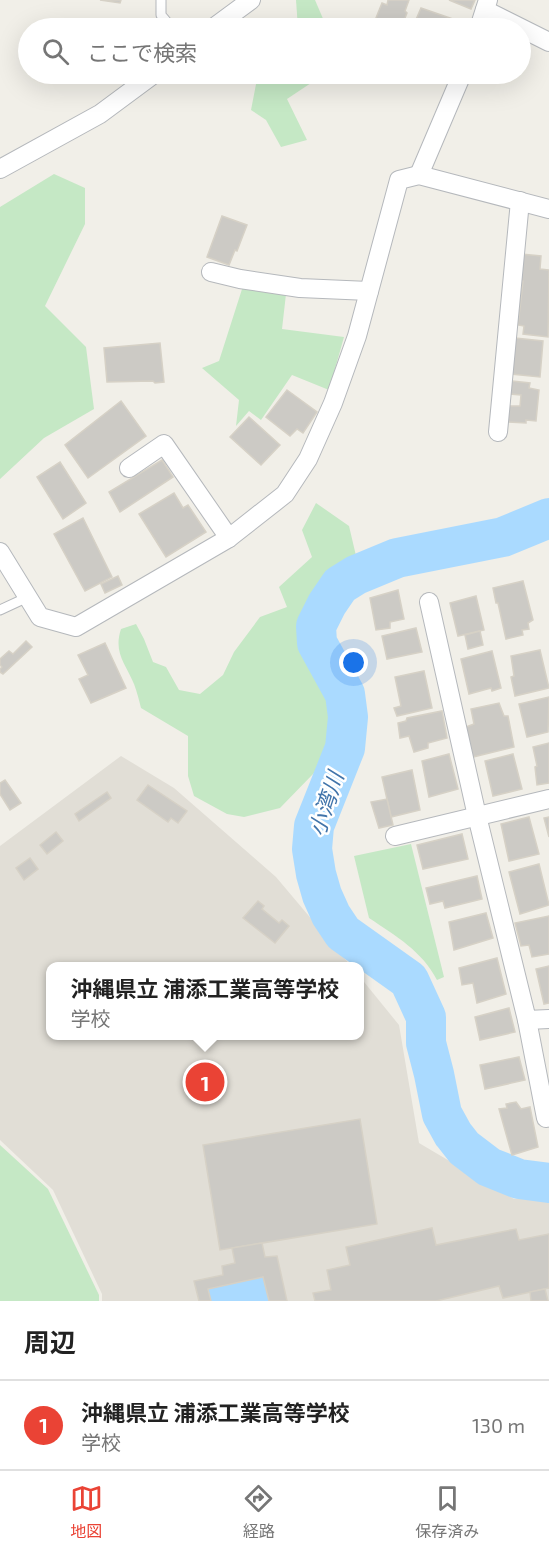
<!DOCTYPE html>
<html lang="ja">
<meta charset="utf-8">
<style>
body{margin:0;font-family:"Exo 2","Noto Sans JP",sans-serif;background:#f2f2f2;color:#222}
.you{position:absolute;left:354px;top:663px;width:21px;height:21px;margin:-15px;border:4px solid #fff;border-radius:50%;background:#1a73e8;box-shadow:0 0 0 9px #1a73e833}
.badge{display:grid;place-items:center;width:39px;height:39px;border-radius:50%;background:#ea4335;color:#fff;font-size:20px;font-weight:700}
.pin{position:absolute;translate:-50% -50%;border:3px solid #fff;box-shadow:0 2px 6px #0006}
.popup{position:absolute;left:46px;top:962px;width:318px;height:78px;box-sizing:border-box;display:grid;place-content:center;border-radius:12px;background:#fff;filter:drop-shadow(0 2px 4px #0005);font-size:20px;white-space:nowrap;color:#767676}
.popup b{font-size:22px;color:#222}
.popup::after{content:'';position:absolute;left:50%;top:100%;margin-left:-12px;border:12px solid transparent;border-top-color:#fff}
.list{margin:0;padding:0;list-style:none}
h2{display:flex;justify-content:space-between;align-items:center;height:78px;margin:0;padding:0 24px;font-size:26px}
h2 small{font-size:20px;font-weight:400;color:#767676}
.list li{display:grid;grid-template-columns:39px 1fr auto;gap:18px;align-items:center;box-sizing:border-box;height:90px;padding:0 24px;border-top:2px solid #e0e0e0}
.list b{display:block;font-size:22px;white-space:nowrap}
.list p{margin:0;font-size:20px;white-space:nowrap;color:#767676}
.list em{font-size:20px;font-style:normal;color:#767676}
.icon{flex:none;width:33px;height:33px;fill:none;stroke:currentColor;stroke-width:2;stroke-linecap:round;stroke-linejoin:round}
.map{position:relative;flex:none;width:549px;height:1301px;overflow:hidden}
.search{position:absolute;background:#fff;box-shadow:0 6px 24px #0002;left:18px;right:18px;top:18px;height:66px;display:flex;align-items:center;gap:15px;box-sizing:border-box;padding:0 21px;border-radius:33px;color:#767676;font-size:22px}
.sheet{height:168px;background:#fff}
nav{display:flex;justify-content:space-around;align-items:center;box-sizing:border-box;height:84px;border-top:2px solid #e0e0e0;background:#fff;font-size:16px;color:#767676}
nav a{display:grid;justify-items:center;gap:3px}
nav .on{color:#ea4335}
.map>svg:first-child{display:block}
.education{fill:#e1ded6}
.green{fill:#c5e8c5}
.water{fill:#aadaff}
.lines{fill:none;stroke-linecap:round;stroke-linejoin:round}
.river{stroke:#aadaff;stroke-width:40}
.building{fill:#cccac5;stroke:#d6d1c6;stroke-width:1.5}
.service-casing{stroke:#b5b8bc;stroke-width:11}
.minor-casing{stroke:#b5b8bc;stroke-width:20}
.service{stroke:#fff;stroke-width:9}
.minor{stroke:#fff;stroke-width:18}
.labels{text-anchor:middle;stroke-width:5;stroke-linejoin:round;paint-order:stroke}
.water-label{font-size:22px;font-style:italic;fill:#4174aa;stroke:#fff}
</style>
<div class="map">
<svg width="549" height="1301" viewBox="0 0 549 1301">
<rect width="100%" height="100%" fill="#f1efe8"/>
<!-- education -->
<path class="education" d="M121,756L174,788L276,877L351,966H50V1036H360V977L399,1025L419,1143L514,1199L549,1197V1301H102V1294L53,1190L0,1140V846Z"/>
<!-- green -->
<g class="green">
<path d="M296,0H315L327,28H298Z"/>
<path d="M264,74H316L311,83L287,99L307,140L281,147L266,120L251,110L257,79Z"/>
<path d="M54,174L85,188V224L45,306L86,347L94,409L44,438L0,479V207Z"/>
<path d="M243,286L286,294L282,329L344,337L329,390L292,375L261,420L249,411L236,426L239,400L202,368L219,361Z"/>
<path d="M316,503L349,526L357,560L326,579L311,605L303,635L330,695L336,730L314,773L280,808L244,817L227,814L194,796L188,776V736L141,708C139,700 137,692 134,684C126,664 113,653 121,629L136,624L144,639L153,662L166,667L179,690L200,694L223,675L234,652L260,617L287,607L279,587L312,557L302,530Z"/>
<path d="M411,844L444,977L437,980C422,951 396,936 369,918L354,856Z"/>
<path d="M0,1145L48,1189L99,1295V1301H0Z"/>
</g>
<!-- water -->
<path class="water" d="M263,1277L269,1301H211L208,1289Z"/>
<g class="lines">
<!-- river -->
<path class="river" d="M549,518L503,537L397,558L356,575L340,585L327,604L316,626L317,643L345,694L348,717L345,748L314,826L312,849L316,874L322,895L331,915L343,933L409,980L426,1017V1043L434,1074L442,1114L453,1134L464,1148L489,1167L519,1179L549,1183"/>
</g>
<!-- building -->
<g class="building">
<path d="M100,0H121L120,3Z"/>
<path d="M388,0H409L405,11L407,13L401,28H372L382,3L387,5Z"/>
<path d="M449,0H475L471,9Z"/>
<path d="M421,8L470,25L468,28H420L422,25L415,22Z"/>
<path d="M222,216L247,225L237,251L235,250L229,265L207,257Z"/>
<path d="M521,254L541,256L540,269L549,270L548,337L523,334L524,326L518,325L523,281L518,280Z"/>
<path d="M515,338L543,341L540,377L511,374Z"/>
<path d="M160,343L164,382L155,383L153,381L107,382L104,348Z"/>
<path d="M512,381L530,383L529,388L539,390L536,421L526,420V423L506,422L508,406H520L521,395L510,394Z"/>
<path d="M287,390L317,412L303,433L297,429L290,436L266,417Z"/>
<path d="M121,401L146,436L88,478L65,445Z"/>
<path d="M249,417L280,445L261,465L230,437Z"/>
<path d="M162,460L173,477L120,512L109,492Z"/>
<path d="M60,462L86,503L63,519L37,477Z"/>
<path d="M174,493L183,508L188,505L206,532L166,557L139,514Z"/>
<path d="M83,518L112,577L85,591L54,534Z"/>
<path d="M118,576L122,585L105,593L101,584Z"/>
<path d="M523,581L533,620L528,623L529,629L522,630L523,635L506,639L498,603H496L493,588Z"/>
<path d="M398,590L404,619L390,622V628L376,630L370,598Z"/>
<path d="M476,596L484,630L458,636L450,603Z"/>
<path d="M416,628L422,652L387,659L382,636Z"/>
<path d="M480,631L483,645L468,649L465,635Z"/>
<path d="M26,641L32,647L3,674L0,672V669L2,667L0,665V659L9,651L13,654Z"/>
<path d="M105,643L126,688L91,703L79,679L88,675L78,655Z"/>
<path d="M540,650L549,688L515,696L511,677L514,676L511,656Z"/>
<path d="M492,651L501,688L492,691L491,688L469,694L461,659Z"/>
<path d="M424,671L432,708L397,716L394,708L401,706L395,677Z"/>
<path d="M549,697L548,732L527,737L519,704Z"/>
<path d="M499,703L504,716H508L514,747L473,757L466,727L474,724L471,709Z"/>
<path d="M442,711L447,738L428,743V748L414,752L409,736L400,738L398,723L406,721L407,718Z"/>
<path d="M549,743V783L537,785L535,767L537,766L533,747Z"/>
<path d="M449,754L458,789L429,797L422,761Z"/>
<path d="M513,754L522,789L493,796L485,761Z"/>
<path d="M412,770L420,810L391,817L382,777Z"/>
<path d="M5,780L21,803L10,810L0,794V783Z"/>
<path d="M148,785L187,811L178,823L171,818L168,822L137,800Z"/>
<path d="M107,792L111,798L79,821L75,814Z"/>
<path d="M387,799L393,825L379,828L371,802Z"/>
<path d="M529,817L539,854L509,861L501,824Z"/>
<path d="M549,817V837L544,818Z"/>
<path d="M56,832L63,841L47,854L40,845Z"/>
<path d="M462,834L468,859L423,869L417,845Z"/>
<path d="M30,858L38,869L24,880L16,868Z"/>
<path d="M539,864L549,905L520,914L509,872Z"/>
<path d="M477,876L482,899L445,908L443,901L430,904L426,888Z"/>
<path d="M258,901L264,906L262,909L279,923L282,920L289,926L275,943L243,918Z"/>
<path d="M486,913L493,938L454,950L449,922Z"/>
<path d="M549,916V954L532,957L529,945L521,946L515,923Z"/>
<path d="M497,958L506,994L477,1003L473,983L462,985L459,968Z"/>
<path d="M549,966V1003L544,1004L536,969Z"/>
<path d="M509,1008L515,1032L480,1040L475,1017Z"/>
<path d="M519,1057L525,1080L485,1089L480,1065Z"/>
<path d="M516,1102L521,1109L530,1107L538,1147L512,1155L499,1109L507,1108L506,1104Z"/>
<path d="M360,1119L377,1224L220,1250L203,1145Z"/>
<path d="M432,1228L436,1245L516,1229L519,1240L549,1234V1288L503,1298L499,1286L436,1301H315L313,1293L331,1290L327,1270L350,1265L346,1247Z"/>
<path d="M262,1243L265,1257L277,1256L287,1301H269L263,1277L208,1289L211,1301H199L194,1281L223,1275L222,1266L235,1263L232,1248Z"/>
<path d="M545,1289L548,1301H531L530,1292Z"/>
</g>
<g class="lines">
<defs>
<g id="service">
<path d="M161,0V15L172,28"/>
<path d="M0,610L28,597"/>
</g>
<g id="minor">
<path d="M485,10L549,42"/>
<path d="M213,28L251,0"/>
<path d="M479,28L488,0"/>
<path d="M0,169L100,114L154,74"/>
<path d="M419,175L462,74"/>
<path d="M211,272L240,279L300,288L369,291"/>
<path d="M498,432L520,201"/>
<path d="M129,468L164,444L229,538"/>
<path d="M0,552L40,617L76,627L229,538L285,494L308,459L333,403L357,336L399,180L419,175L549,209"/>
<path d="M429,602L477,816L527,1020L549,1019"/>
<path d="M395,836L549,799"/>
<path d="M527,1020L546,1118"/>
</g>
</defs>
<!-- service casing -->
<use href="#service" class="service-casing"/>
<!-- minor casing -->
<use href="#minor" class="minor-casing"/>
<!-- service -->
<use href="#service" class="service"/>
<!-- minor -->
<use href="#minor" class="minor"/>
</g>
<g class="labels">
<!-- water labels -->
<g class="water-label">
<text transform="translate(326 804) rotate(-72)" y="8">小湾川</text>
</g>
</g>
</svg>
<div class="you"></div>
<div class="pin badge" style="left:205px;top:1082px">1</div>
<div class="popup"><b>沖縄県立 浦添工業高等学校</b>学校</div>
<div class="search"><svg class="icon" aria-label="search" viewBox="0 0 24 24"><circle cx="10" cy="10" r="6"/><path d="M15 15l6 6"/></svg>ここで検索</div>
</div>
<section class="sheet">
<h2>周辺<small></small></h2>
<ul class="list">
<li><span class="badge">1</span><div><b>沖縄県立 浦添工業高等学校</b><p>学校</p></div><em>130 m</em></li>
</ul>
</section>
<nav>
<a class="on"><svg class="icon" aria-label="map" viewBox="0 0 24 24"><path d="M3 6l6-2 6 2 6-2v14l-6 2-6-2-6 2zM9 4v14M15 6v14"/></svg>地図</a>
<a><svg class="icon" aria-label="directions" viewBox="0 0 24 24"><path d="M12 3l9 9-9 9-9-9zM9 14v-3h6M13 9l2 2-2 2"/></svg>経路</a>
<a><svg class="icon" aria-label="saved" viewBox="0 0 24 24"><path d="M7 4h10v16l-5-4-5 4z"/></svg>保存済み</a>
</nav>
